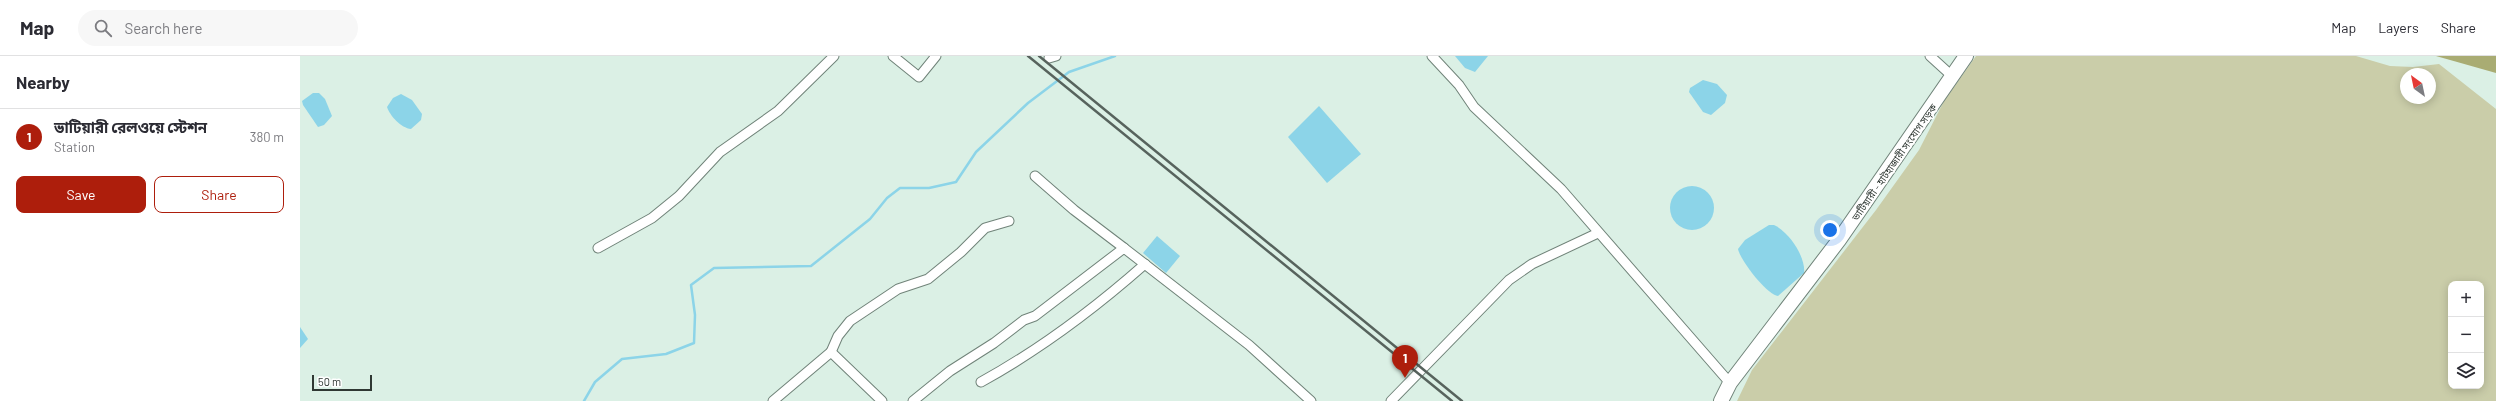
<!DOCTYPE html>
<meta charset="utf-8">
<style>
body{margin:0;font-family:Barlow,"Noto Sans Bengali",sans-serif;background:#f7f7f7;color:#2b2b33}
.controls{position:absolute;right:12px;bottom:12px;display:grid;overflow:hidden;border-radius:8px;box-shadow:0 2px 10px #0003}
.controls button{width:36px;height:36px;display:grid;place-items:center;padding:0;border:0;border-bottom:1px solid #e1e1e2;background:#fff;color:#2b2b33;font:20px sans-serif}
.compass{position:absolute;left:2100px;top:12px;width:36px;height:36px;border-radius:50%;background:#fff;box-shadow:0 2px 10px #0003;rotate:327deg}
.scale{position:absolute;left:12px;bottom:10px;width:60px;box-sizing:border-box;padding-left:4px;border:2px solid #2f3833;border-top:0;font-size:11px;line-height:14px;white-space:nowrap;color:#2f3833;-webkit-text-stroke:3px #fff;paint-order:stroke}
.you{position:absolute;left:1530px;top:174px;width:14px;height:14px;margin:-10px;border:3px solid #fff;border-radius:50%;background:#1a73e8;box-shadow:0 0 0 6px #1a73e833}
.badge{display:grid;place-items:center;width:26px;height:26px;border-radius:50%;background:#ad1e0c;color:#fff;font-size:13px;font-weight:700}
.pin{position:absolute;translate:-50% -33px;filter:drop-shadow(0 1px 2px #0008)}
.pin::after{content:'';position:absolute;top:21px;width:14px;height:12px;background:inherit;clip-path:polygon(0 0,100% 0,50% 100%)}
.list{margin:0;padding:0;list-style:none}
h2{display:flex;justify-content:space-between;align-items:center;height:52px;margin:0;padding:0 16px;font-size:17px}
h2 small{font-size:13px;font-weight:400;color:#7c7c81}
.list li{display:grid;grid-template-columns:26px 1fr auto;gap:12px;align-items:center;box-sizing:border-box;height:56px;padding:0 16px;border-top:1px solid #e1e1e2}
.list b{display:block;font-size:15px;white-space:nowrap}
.list p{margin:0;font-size:13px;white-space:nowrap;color:#7c7c81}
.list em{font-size:13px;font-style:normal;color:#7c7c81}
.actions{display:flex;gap:8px;padding:12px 16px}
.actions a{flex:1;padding:9px 0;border:1px solid #ad1e0c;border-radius:8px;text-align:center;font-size:14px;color:#ad1e0c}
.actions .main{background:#ad1e0c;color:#fff}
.icon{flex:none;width:22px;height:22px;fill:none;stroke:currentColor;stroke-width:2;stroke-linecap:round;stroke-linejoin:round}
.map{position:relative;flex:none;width:2196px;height:345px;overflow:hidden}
header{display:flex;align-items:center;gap:24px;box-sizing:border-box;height:56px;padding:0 20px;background:#fff;border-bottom:1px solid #e1e1e2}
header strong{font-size:19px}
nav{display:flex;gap:22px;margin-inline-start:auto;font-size:14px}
.search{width:280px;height:36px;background:#f7f7f7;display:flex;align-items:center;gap:10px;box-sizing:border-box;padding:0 14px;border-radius:22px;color:#7c7c81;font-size:15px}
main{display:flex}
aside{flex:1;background:#fff}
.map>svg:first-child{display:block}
.green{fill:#cacda9;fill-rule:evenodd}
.forest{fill:#a9ac73}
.water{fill:#8cd4e8}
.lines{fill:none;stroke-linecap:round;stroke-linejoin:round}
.stream{stroke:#8cd4e8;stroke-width:2.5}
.street-casing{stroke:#708379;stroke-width:11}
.primary-casing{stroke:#708379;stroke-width:16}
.street{stroke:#fff;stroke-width:9}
.primary{stroke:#fff;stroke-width:14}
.rail{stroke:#57635d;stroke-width:2.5}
.labels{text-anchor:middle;stroke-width:4;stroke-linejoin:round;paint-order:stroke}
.street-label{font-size:10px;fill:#2f3833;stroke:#fff}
</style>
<header>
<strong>Map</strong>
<div class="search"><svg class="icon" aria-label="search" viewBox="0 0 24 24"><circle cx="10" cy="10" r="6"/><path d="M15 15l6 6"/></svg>Search here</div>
<nav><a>Map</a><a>Layers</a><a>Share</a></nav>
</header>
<main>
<aside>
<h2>Nearby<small></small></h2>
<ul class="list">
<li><span class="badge">1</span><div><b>ভাটিয়ারী রেলওয়ে স্টেশন</b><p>Station</p></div><em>380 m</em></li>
</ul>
<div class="actions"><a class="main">Save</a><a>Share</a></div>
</aside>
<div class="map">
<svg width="2196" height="345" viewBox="0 0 2196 345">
<rect width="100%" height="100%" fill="#dbf0e5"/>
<!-- green -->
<path class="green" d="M1676,0H2056L2090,10L2113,11L2139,8L2196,53V345H1437L1452,314L1576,154L1619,94L1644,45ZM2106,18H2130V42H2106ZM2151,228H2181V330H2151Z"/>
<!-- forest -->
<path class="forest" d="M2136,0H2196V17Z"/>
<!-- water -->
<g class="water">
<path d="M1155,0H1188L1175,16L1165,12Z"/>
<path d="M1403,24L1417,28L1427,39L1425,47L1411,59L1403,56L1389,36L1390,32Z"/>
<path d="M13,37H19L25,43L32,60L24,69L18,71L3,49L2,45Z"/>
<path d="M101,38L112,44L122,58L121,64L111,73C101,72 90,60 87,51L93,42Z"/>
<path d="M1019,50L1061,98L1027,127L988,81Z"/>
<circle cx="1392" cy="152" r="22"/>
<path d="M1469,169H1474C1489,176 1506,201 1504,217L1478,240C1467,239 1440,204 1438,193L1445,184Z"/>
<path d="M857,180L880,200L866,217L843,197Z"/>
<path d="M0,271L8,283L0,292Z"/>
</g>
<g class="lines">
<!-- stream -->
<path class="stream" d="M284,345L295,326L322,303L366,298L394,287L395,259L391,229L414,212L511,210L570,163L587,142L600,132H629L656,126L676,96L728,47L769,16L815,0"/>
<defs>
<g id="street">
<path d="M593,0L619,21L636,0"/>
<path d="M1132,0L1159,29L1174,51L1261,133L1430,327"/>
<path d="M1630,0L1652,20"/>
<path d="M749,2L756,0"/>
<path d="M735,120L774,154L824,192"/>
<path d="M298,192L352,162L379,140L420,96L478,55L534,0"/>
<path d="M531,296L538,280L550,265L598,233L628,223L661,196L685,172L709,165"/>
<path d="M681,326C741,293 794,253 845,208"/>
<path d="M473,345L531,296L582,345"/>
<path d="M613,345L650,315L694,287L724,264L735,260L824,192L949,289L1011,345"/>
<path d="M1091,345L1209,224L1232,208L1298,177"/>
</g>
<path id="primary" d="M1421,345L1430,327L1539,184L1666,0"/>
</defs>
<!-- street casing -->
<use href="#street" class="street-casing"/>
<!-- primary casing -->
<use href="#primary" class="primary-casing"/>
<!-- street -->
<use href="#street" class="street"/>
<!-- primary -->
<use href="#primary" class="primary"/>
<!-- rail -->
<g class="rail">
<path d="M728,0L1152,345"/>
<path d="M739,0L1162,345"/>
</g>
</g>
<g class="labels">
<!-- street labels -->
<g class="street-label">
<text transform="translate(1594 106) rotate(-55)" y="4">ভাটিয়ারী - হাটহাজারী সংযোগ সড়ক</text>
</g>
</g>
</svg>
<div class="controls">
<button>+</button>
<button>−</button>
<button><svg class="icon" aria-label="layers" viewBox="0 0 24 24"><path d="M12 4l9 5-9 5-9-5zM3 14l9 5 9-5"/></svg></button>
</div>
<svg class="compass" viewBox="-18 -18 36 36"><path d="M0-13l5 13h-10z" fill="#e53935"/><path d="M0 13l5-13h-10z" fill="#7c7c81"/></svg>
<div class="scale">50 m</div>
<div class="you"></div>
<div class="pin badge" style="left:1105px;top:322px">1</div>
</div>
</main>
